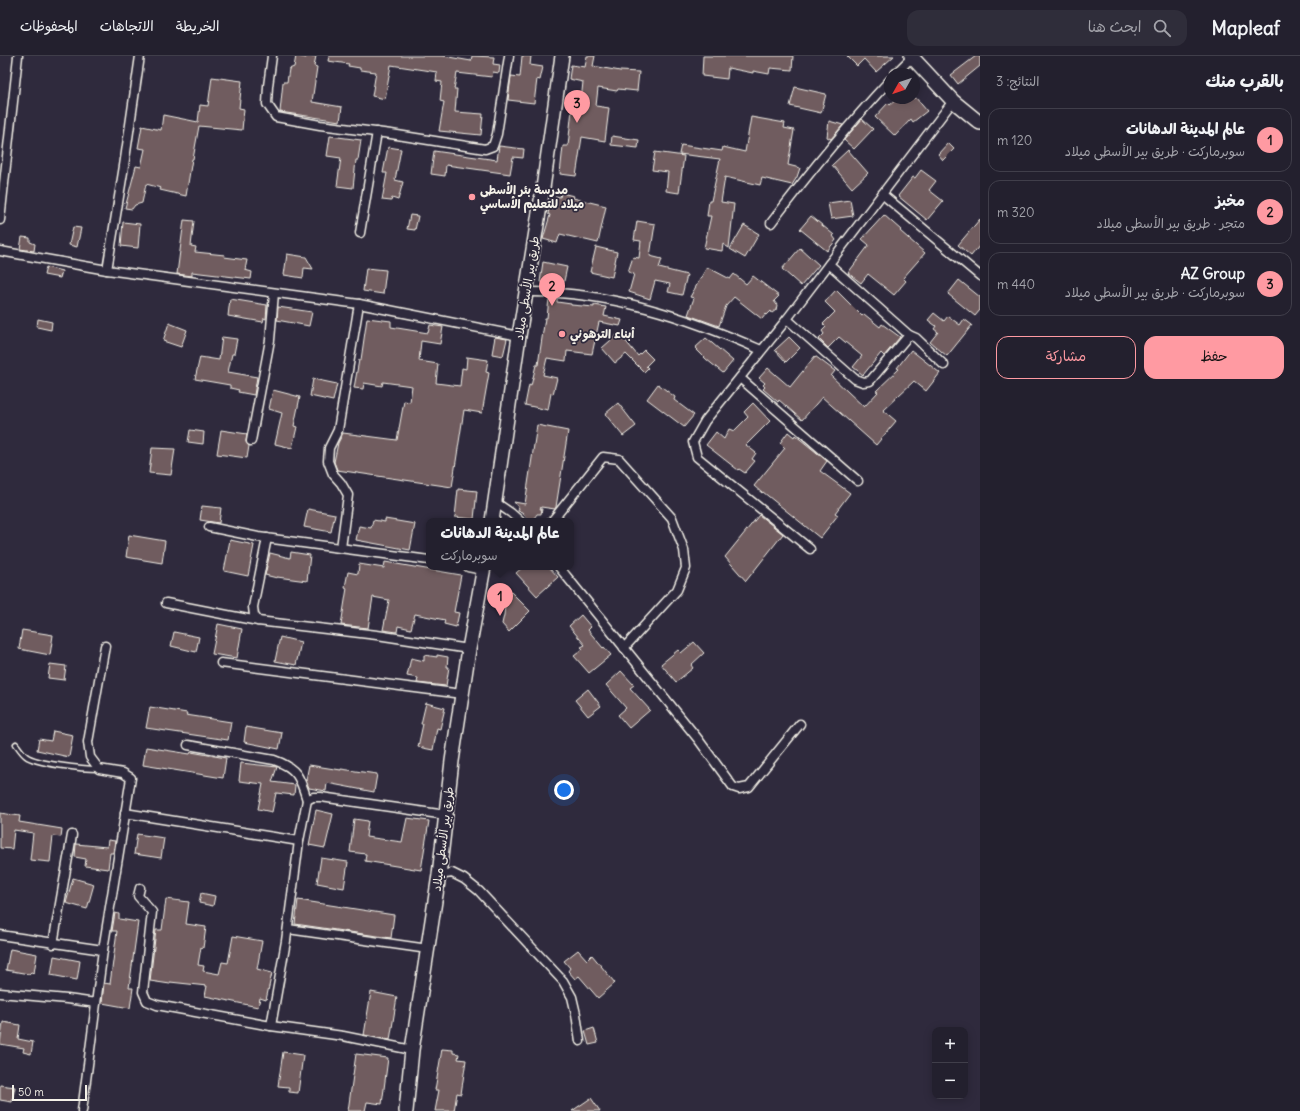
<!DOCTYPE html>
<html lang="ar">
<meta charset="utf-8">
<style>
body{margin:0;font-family:Delius,"Playpen Sans Arabic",sans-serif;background:#2f2d3a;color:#f1f3f6;direction:rtl}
.controls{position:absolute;right:12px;bottom:12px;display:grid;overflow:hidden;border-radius:8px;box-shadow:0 2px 10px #0003}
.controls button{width:36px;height:36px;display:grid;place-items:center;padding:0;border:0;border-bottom:1px solid #403e4a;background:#23202e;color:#f1f3f6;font:20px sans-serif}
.compass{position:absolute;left:884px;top:12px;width:36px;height:36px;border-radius:50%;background:#23202e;box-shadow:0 2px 10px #0003;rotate:230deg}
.scale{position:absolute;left:12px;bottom:10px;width:75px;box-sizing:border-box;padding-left:4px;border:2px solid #f4f1e8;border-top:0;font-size:11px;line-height:14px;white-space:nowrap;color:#f4f1e8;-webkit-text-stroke:3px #2f2a3d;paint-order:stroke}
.you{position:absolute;left:564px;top:734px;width:14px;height:14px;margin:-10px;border:3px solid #fff;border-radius:50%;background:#1a73e8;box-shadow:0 0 0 6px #1a73e833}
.badge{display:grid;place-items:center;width:26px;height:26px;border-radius:50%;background:#ff9aa2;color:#111;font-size:13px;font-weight:700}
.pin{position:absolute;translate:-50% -33px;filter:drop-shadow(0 1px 2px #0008)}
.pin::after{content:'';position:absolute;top:21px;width:14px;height:12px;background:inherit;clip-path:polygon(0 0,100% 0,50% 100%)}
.popup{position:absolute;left:426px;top:462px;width:148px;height:52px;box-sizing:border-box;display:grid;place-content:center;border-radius:8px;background:#23202e;filter:drop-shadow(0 1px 3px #0005);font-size:13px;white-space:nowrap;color:#a3a3aa}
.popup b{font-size:15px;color:#f1f3f6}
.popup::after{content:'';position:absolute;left:50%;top:100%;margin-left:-8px;border:8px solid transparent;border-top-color:#23202e}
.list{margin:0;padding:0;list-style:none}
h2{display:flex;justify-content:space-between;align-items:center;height:52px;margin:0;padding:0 16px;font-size:17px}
h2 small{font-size:13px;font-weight:400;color:#a3a3aa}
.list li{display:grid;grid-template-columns:26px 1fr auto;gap:12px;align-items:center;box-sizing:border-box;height:64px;margin:0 8px 8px;padding:0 8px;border:1px solid #403e4a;border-radius:12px}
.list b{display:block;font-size:15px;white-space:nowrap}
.list p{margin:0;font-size:13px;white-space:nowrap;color:#a3a3aa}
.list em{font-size:13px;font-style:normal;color:#a3a3aa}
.actions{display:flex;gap:8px;padding:12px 16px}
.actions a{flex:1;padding:9px 0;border:1px solid #ff9aa2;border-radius:12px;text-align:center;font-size:14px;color:#ff9aa2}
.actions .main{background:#ff9aa2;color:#111}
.icon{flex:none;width:22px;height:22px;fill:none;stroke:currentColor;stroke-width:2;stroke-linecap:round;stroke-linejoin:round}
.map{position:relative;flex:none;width:980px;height:1055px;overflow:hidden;direction:ltr}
header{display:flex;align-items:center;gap:24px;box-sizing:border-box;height:56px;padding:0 20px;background:#23202e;border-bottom:1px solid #403e4a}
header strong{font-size:19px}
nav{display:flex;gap:22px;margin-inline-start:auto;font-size:14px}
.search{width:280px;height:36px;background:#2f2d3a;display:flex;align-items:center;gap:10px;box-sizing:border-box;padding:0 14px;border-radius:12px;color:#a3a3aa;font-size:15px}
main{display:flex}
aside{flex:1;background:#23202e}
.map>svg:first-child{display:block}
.building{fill:#705b5e;stroke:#f4f1e8}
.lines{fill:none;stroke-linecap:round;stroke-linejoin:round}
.service-casing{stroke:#f4f1e8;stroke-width:7}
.minor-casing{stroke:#f4f1e8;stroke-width:11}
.primary-casing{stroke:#f4f1e8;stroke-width:16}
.service{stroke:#2f2a3d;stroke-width:4}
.minor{stroke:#2f2a3d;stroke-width:8}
.primary{stroke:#2f2a3d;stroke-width:13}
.poi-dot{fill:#ff9aa2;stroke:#2f2a3d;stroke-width:1.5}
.labels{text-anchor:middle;stroke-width:3.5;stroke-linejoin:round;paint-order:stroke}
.poi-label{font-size:12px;font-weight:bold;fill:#f4f1e8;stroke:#2f2a3d;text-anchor:start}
.street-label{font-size:12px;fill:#f4f1e8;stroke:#2f2a3d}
</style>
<header>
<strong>Mapleaf</strong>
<div class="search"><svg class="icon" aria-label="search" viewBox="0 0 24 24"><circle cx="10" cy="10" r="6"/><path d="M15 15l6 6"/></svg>ابحث هنا</div>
<nav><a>الخريطة</a><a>الاتجاهات</a><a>المحفوظات</a></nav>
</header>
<main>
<aside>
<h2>بالقرب منك<small>النتائج: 3</small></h2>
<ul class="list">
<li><span class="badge">1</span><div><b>عالم المدينة الدهانات</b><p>سوبرماركت · طريق بير الأسطى ميلاد</p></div><em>120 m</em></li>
<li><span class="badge">2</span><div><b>مخبز</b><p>متجر · طريق بير الأسطى ميلاد</p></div><em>320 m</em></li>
<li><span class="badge">3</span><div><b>AZ Group</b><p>سوبرماركت · طريق بير الأسطى ميلاد</p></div><em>440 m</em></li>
</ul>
<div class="actions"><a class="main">حفظ</a><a>مشاركة</a></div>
</aside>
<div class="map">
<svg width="980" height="1055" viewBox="0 0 980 1055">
<rect width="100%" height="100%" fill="#2f2a3d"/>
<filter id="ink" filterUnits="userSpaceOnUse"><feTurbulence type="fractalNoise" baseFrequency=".025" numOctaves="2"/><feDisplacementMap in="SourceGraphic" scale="8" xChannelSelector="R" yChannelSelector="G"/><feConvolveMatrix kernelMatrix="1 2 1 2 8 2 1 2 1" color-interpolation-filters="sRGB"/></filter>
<g filter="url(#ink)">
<!-- building -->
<g class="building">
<path d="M296,0L306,2L307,0H316L314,10L317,11L312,46L342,51L340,65L280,56L283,26H287L289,13L294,11Z"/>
<path d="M329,0H443L471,5L472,0L494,1L493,8L500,9L499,17L493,16L492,21L457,17L454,33H457L455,56L483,58L481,79L439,75L444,46L440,45L442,26L436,25L437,16L391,9L385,43L372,40L376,16L360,14V12L348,10L349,8L328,5Z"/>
<path d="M522,0H531L530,9L543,11L540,24L537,23L534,47L508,44L511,20L520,21Z"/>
<path d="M587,0H595L593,10L620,15L639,16L637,35L618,33L617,35L598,32L596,50L609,52L605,85L582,81L576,120L560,118L563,90H568L573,44L581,45L583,26L569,23L571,9L585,11Z"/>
<path d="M703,0H793L792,14L770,12L769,18L753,15V17L728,12L727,23L702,20Z"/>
<path d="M847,0H894L876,16L864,3L857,10Z"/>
<path d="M976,0H980V10L958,28L951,19Z"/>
<path d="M212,21L242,25L239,52L244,53L242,74L199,70L193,103H192L186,140L160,134L161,132L146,128L142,147L135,149L132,153L125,152L136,110L141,111L145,93L138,92L142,70L161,74L163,59L198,66L200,49L208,50Z"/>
<path d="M795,31L826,38L821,57L790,50Z"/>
<path d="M898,42H916L927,55L913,66L911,63L895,80L875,61L888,47L890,49Z"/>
<path d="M751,61L785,67L784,72L794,74L788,109L800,112L797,121L792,129L762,122L760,129L725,121L721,146L734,148L729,192L723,188L722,195L704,192L711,160H707L709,145H711L720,103L679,98L681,89L722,95L723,91L745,96Z"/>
<path d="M862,63L873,73L854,93L844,84Z"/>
<path d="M829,65L843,69L831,83L827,81Z"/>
<path d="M330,80L361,84L358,104H356L353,132L337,130L341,102L327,100Z"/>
<path d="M612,80L639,84L638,92L611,89Z"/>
<path d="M948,87L954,93L943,104L938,98Z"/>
<path d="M499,90L524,93L523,102L513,101L510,118L446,109L445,120L431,118L434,95L497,104Z"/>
<path d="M388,91L401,93L395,124L403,126L398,144L392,142L391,145L382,144L387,117H383Z"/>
<path d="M848,94L868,117L852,132L832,109Z"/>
<path d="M655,96L684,100L679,137L666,135L668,116L652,114Z"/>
<path d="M921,114L936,125L929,134L943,145L927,164L898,140L913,121L915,122Z"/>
<path d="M561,137L574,140L573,142L606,150L598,187L560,178L557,187L543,183L550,159L548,158L551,143L556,144V140L560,141Z"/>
<path d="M850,144L853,160L831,163L828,147Z"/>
<path d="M410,159L418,160L415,174L407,173Z"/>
<path d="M884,159L901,174L900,175L925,197L903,222L906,225L894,239L868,218L861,227L848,217L869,189L862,183Z"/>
<path d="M811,160L834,179L833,180L836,184L827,195L800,173Z"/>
<path d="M980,163V189L971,200L958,189Z"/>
<path d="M184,164L194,165L191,190L196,191L195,196L225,199L224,201L247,204L245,214L252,216L251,223L192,216V220L177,218Z"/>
<path d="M637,165L655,168L650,200L662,203L659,212L687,219L682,239L668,236L670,228L655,225L650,243L629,236L634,218L628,216L633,201L639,202L641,185L634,184Z"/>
<path d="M123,166L140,168L138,192L121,190Z"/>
<path d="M744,169L759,178L745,202L730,193Z"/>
<path d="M73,171L81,172L77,191L69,189Z"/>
<path d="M22,181L30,182V186L35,188L34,195L20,193Z"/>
<path d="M596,191L617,196L612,221L590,216Z"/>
<path d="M800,192L819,209L801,230L782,213Z"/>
<path d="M287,198L306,201L313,213L304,212L303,222L284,219Z"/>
<path d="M543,206L567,211L563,230H559V232L551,231V228L540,226Z"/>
<path d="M46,211L62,215L60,222L44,219Z"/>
<path d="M707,211L730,223L734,218L746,228L753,220L779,240L774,245L777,249L776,254L772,257L771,255L767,259L766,258L762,263L734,241L726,250L719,270L688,259L694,242L690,241Z"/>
<path d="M366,212L386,214L383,238L363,235Z"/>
<path d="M959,224L980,241V254L975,260L948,238Z"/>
<path d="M836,234L862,260L864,258L880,271L882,268L900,281L884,300L881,297L863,319L853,311L862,300L839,281L828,292L819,283L824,278L822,275L826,271L823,268L835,256L825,246Z"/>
<path d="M549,242H557V246L571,248V249L594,251V249L606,251L604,260L622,264L620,270L599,266L592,298L567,295L566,305L547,302L543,319L557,322L553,338L551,337L548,354L525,349L529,329L531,330L536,309H538L545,262H547Z"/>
<path d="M230,243L267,249L266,263L264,262L263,266L228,260Z"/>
<path d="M278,251L312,256L309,270L277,264Z"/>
<path d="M934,257L944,265L948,260L960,269L964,263L972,269L947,300L930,286L938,276L934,273L936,270L928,264Z"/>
<path d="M367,262L391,265V271L428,277L430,269L443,271L440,288L421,285L419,305L438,308L436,327L460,330L462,312L466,313L467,301L488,304L486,316L489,317L482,357L464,354L452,431L337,414L334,406L338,387L343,377L397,384L404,345L410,346L412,330L383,326L382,330L364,327L363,333L354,332L359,304H361Z"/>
<path d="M38,263L52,266L51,274L37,271Z"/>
<path d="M169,267L187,274L181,291L163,285Z"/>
<path d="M619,277L638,300L644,294L653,303L646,310L648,312L644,316L626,298L615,307L602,292Z"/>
<path d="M222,281L237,283L234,298H232L228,316L257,321L254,339L238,336L239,334L230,332V329L195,323L200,301L219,304Z"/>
<path d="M495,281L507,283L503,300L492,298Z"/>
<path d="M789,281L800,292L786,306L775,294Z"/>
<path d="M706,282L733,305L723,317L706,303L695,292Z"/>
<path d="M911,294L940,317L926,335L914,325L883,354L896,365L876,389L822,341L802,364L779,344L778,346L763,333L765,331L763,329L765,327L759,322L768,312L790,331L815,300L835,315L831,320L864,351L878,336L876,335L899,313L897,312Z"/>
<path d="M313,323L337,328L333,345L310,340Z"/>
<path d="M658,328L675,341L674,344L694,359L684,371L647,343Z"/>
<path d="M273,334L300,341L294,370L297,371L292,392L275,388L282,357L269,353Z"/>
<path d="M618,347L636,370L623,380L605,358Z"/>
<path d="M753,347L770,365L746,389L756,397L752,403L755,405L745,417L739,413L738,414L706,389L716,376L724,383L729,373L734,375L748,361L744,356Z"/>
<path d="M537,369L568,375L556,451L555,453L541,451L540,453H542L541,458H537L532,465H529L522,456L518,455L519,452L514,446L525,448Z"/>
<path d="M190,374L204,376L203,388L188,386Z"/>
<path d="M221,374L247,378L246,386L249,390L247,402L217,398Z"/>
<path d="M788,376L794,381L795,379L827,405L820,415L850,437L835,457L838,459L820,482L763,436L762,437L754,430L785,392L780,387Z"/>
<path d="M152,392L175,393L171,419L149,417Z"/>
<path d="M458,433L477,435L474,463L455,461Z"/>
<path d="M202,450L221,452L219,467L200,464Z"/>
<path d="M308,453L335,458L331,476L304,471Z"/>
<path d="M759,459L783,478L746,525L725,501Z"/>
<path d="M385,463L415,468L410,494L356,484L359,470L371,472L373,464L385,466Z"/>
<path d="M129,479L165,485L162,507L126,501Z"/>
<path d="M230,484L254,489L248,520L224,515Z"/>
<path d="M291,496L310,499L307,525L277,521V522L265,519L270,497L290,502Z"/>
<path d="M385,506L461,519L454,556L459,557L456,571L444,568L445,564L415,558L411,573L398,570L397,576L383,574L389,544L373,541L368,572L341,569L347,532L345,531L348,516L358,518L359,508L384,512Z"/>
<path d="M523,511H549L558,521L537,540L516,517Z"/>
<path d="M511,536L530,555L509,576L502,568L504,559L506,541Z"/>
<path d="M581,559L591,571L588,574L603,592L604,591L611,599L589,617L574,600L583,593L581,591L585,589L569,570Z"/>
<path d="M218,568L242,573L237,602L212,598Z"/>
<path d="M22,574L53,579L50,599L19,593Z"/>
<path d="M174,576L199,581L196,596L171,590Z"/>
<path d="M280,581L301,586L296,609L275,605Z"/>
<path d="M694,586L704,597L691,609L693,612L676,626L661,608L678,594L681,597Z"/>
<path d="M424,599L437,601V599L448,601L447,611H449L446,630L417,627L418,622L407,620L411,602L424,605Z"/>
<path d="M50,608L66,610L64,624L48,622Z"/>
<path d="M621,615L634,629L630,632L650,654L629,672L618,659L626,652L606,629Z"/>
<path d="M588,633L601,650L588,660L575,644Z"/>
<path d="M426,647L445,652L440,673L437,672L433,694L418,691L423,668H421Z"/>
<path d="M150,651L187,657L186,659L231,666L228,684L146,672Z"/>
<path d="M246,671L282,677L279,693L244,686Z"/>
<path d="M53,675L73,679L69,701L37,694L39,683L51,685Z"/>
<path d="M146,691L190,698L191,696L226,702L223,722L143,709Z"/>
<path d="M241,707L277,711L272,726L295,729L294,739L276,737L272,756L258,753L263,728L239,725Z"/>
<path d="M309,709L341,714V713L377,718L374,736L327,727L326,735L309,732L306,724Z"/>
<path d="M316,754L333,758L325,792L309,789Z"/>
<path d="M0,757L20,760L19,766L62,773L61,781L53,780L50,806L30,804L33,777L14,774L12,793L0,792Z"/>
<path d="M407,762L429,765L421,814L365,805L366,798L350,796L354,763L368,765L366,781L402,786Z"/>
<path d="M137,778L164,782L161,802L134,798Z"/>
<path d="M108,784L115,785L113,797H110L108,813L85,810L86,803L75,801L76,788L107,791Z"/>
<path d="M321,802L348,806L344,832L317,827Z"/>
<path d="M73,822L94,828L87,853L66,847Z"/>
<path d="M201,837L215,840L213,850L199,847Z"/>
<path d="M166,843L189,846L186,868L206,871L203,892L201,891L198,909L204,910L203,915L219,918L222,906L228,907L233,880L262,885L257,913L272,917L266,944L260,942L258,951L205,940L207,930L170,926V928L150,925L156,874H162Z"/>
<path d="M298,844L394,859L391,882L295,868Z"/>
<path d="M115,857L119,858V863L138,866L129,932H133L130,952L102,947L104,927L110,928L117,875H112Z"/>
<path d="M10,893L37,898L34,917L31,916L29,918L6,914Z"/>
<path d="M578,894L587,904L592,899L615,927L598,942L579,920L575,923L568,915L570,912L564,905Z"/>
<path d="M54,900L80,905L77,924L51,919Z"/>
<path d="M371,936L397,941L390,984L364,979Z"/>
<path d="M3,966L20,969L18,983L33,986L31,998L23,996L24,992L0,988Z"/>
<path d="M594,972L598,987L589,989L585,975Z"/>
<path d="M442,993L453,994V997L459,998L458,1003L466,1004L461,1038L457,1037L454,1055H435L439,1034H435Z"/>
<path d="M283,996L303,999L298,1037L289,1036V1031L278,1030Z"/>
<path d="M356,998L388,1002L382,1048L367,1046L365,1055H348Z"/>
<path d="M0,1029L15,1031L12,1046L0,1044Z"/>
<path d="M591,1042L600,1055H572Z"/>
</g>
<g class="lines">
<defs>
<path id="service" d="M16,688C19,692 22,697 26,700C36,708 84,713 98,713"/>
<g id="minor">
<path d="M272,0L268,30L267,48L276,61L320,69L391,78L485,93L493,90L497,78L509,0"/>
<path d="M895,18L912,1"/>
<path d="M882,138L980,220"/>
<path d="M0,164L18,0"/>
<path d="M771,167C809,117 848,69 890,24"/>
<path d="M360,177L377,76"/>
<path d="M0,195L107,214L359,248L519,280"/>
<path d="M829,208L909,279"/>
<path d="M107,214L124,110L140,0"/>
<path d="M526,236C609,235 687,261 761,294"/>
<path d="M787,263L855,323L863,326L870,325L909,279L916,282L944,309"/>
<path d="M740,322L858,425"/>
<path d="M251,385L270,284L274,237"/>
<path d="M495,446L511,457L520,465"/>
<path d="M552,465L603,401L619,403L672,462L684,494L686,512L677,534L624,592"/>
<path d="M209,471L258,481L429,504"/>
<path d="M341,492L348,439L341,427L333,418L328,405L329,392L338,374L359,248"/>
<path d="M810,493L697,401L693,386L705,365L787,263L953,45"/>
<path d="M468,511L483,514"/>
<path d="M559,511L698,683L733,731L739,733L749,731L800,668"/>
<path d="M166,547L258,565L377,579L469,593"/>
<path d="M258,565L254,559L253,551L267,482"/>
<path d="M221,607L462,638"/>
<path d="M188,689L274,704C297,712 300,721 307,744"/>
<path d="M125,757L299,785"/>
<path d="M439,819L452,817L464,823L479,835L563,925L572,941L576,958L580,985"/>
<path d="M140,832L138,840L152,856L143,936L147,945L157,949L271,970L343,980L412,994"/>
<path d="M288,873L428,893"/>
<path d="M0,879L103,894"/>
<path d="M53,888L72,779"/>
<path d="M0,937L67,943L96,947"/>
<path d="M271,970L286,885L299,785L307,744L313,741H321L446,759"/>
<path d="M82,1055L103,894L131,722L123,717L99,713L90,701L88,686L105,590"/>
</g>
<g id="primary">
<path d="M911,0L953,45L980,67"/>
<path d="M492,465L519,280L543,132L562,0"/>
<path d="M406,1055L412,994L439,819L452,705L469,593L484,511"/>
</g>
</defs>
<!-- service casing -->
<use href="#service" class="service-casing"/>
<!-- minor casing -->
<use href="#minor" class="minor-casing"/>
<!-- primary casing -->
<use href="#primary" class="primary-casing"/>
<!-- service -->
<use href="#service" class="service"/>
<!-- minor -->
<use href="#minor" class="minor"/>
<!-- primary -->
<use href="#primary" class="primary"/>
</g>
</g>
<!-- markers -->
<g class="poi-dot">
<circle cx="472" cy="141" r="4"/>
<circle cx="562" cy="278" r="4"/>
</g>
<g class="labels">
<!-- poi labels -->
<g class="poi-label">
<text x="480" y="138">مدرسة بئر الأسطى<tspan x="480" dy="14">ميلاد للتعليم الأساسي</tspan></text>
<text x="570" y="282">أبناء الترهوني</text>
</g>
<!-- street labels -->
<g class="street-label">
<text transform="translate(527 232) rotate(-81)" y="4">طريق بير الأسطى ميلاد</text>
<text transform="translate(443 783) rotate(-83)" y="4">طريق بير الأسطى ميلاد</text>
</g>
</g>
</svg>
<div class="controls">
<button>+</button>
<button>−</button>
</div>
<svg class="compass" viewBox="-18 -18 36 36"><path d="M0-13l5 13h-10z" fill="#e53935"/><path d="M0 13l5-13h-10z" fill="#a3a3aa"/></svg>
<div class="scale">50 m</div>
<div class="you"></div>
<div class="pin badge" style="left:500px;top:560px">1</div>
<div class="popup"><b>عالم المدينة الدهانات</b>سوبرماركت</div>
<div class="pin badge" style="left:552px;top:250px">2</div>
<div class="pin badge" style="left:577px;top:67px">3</div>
</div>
</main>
